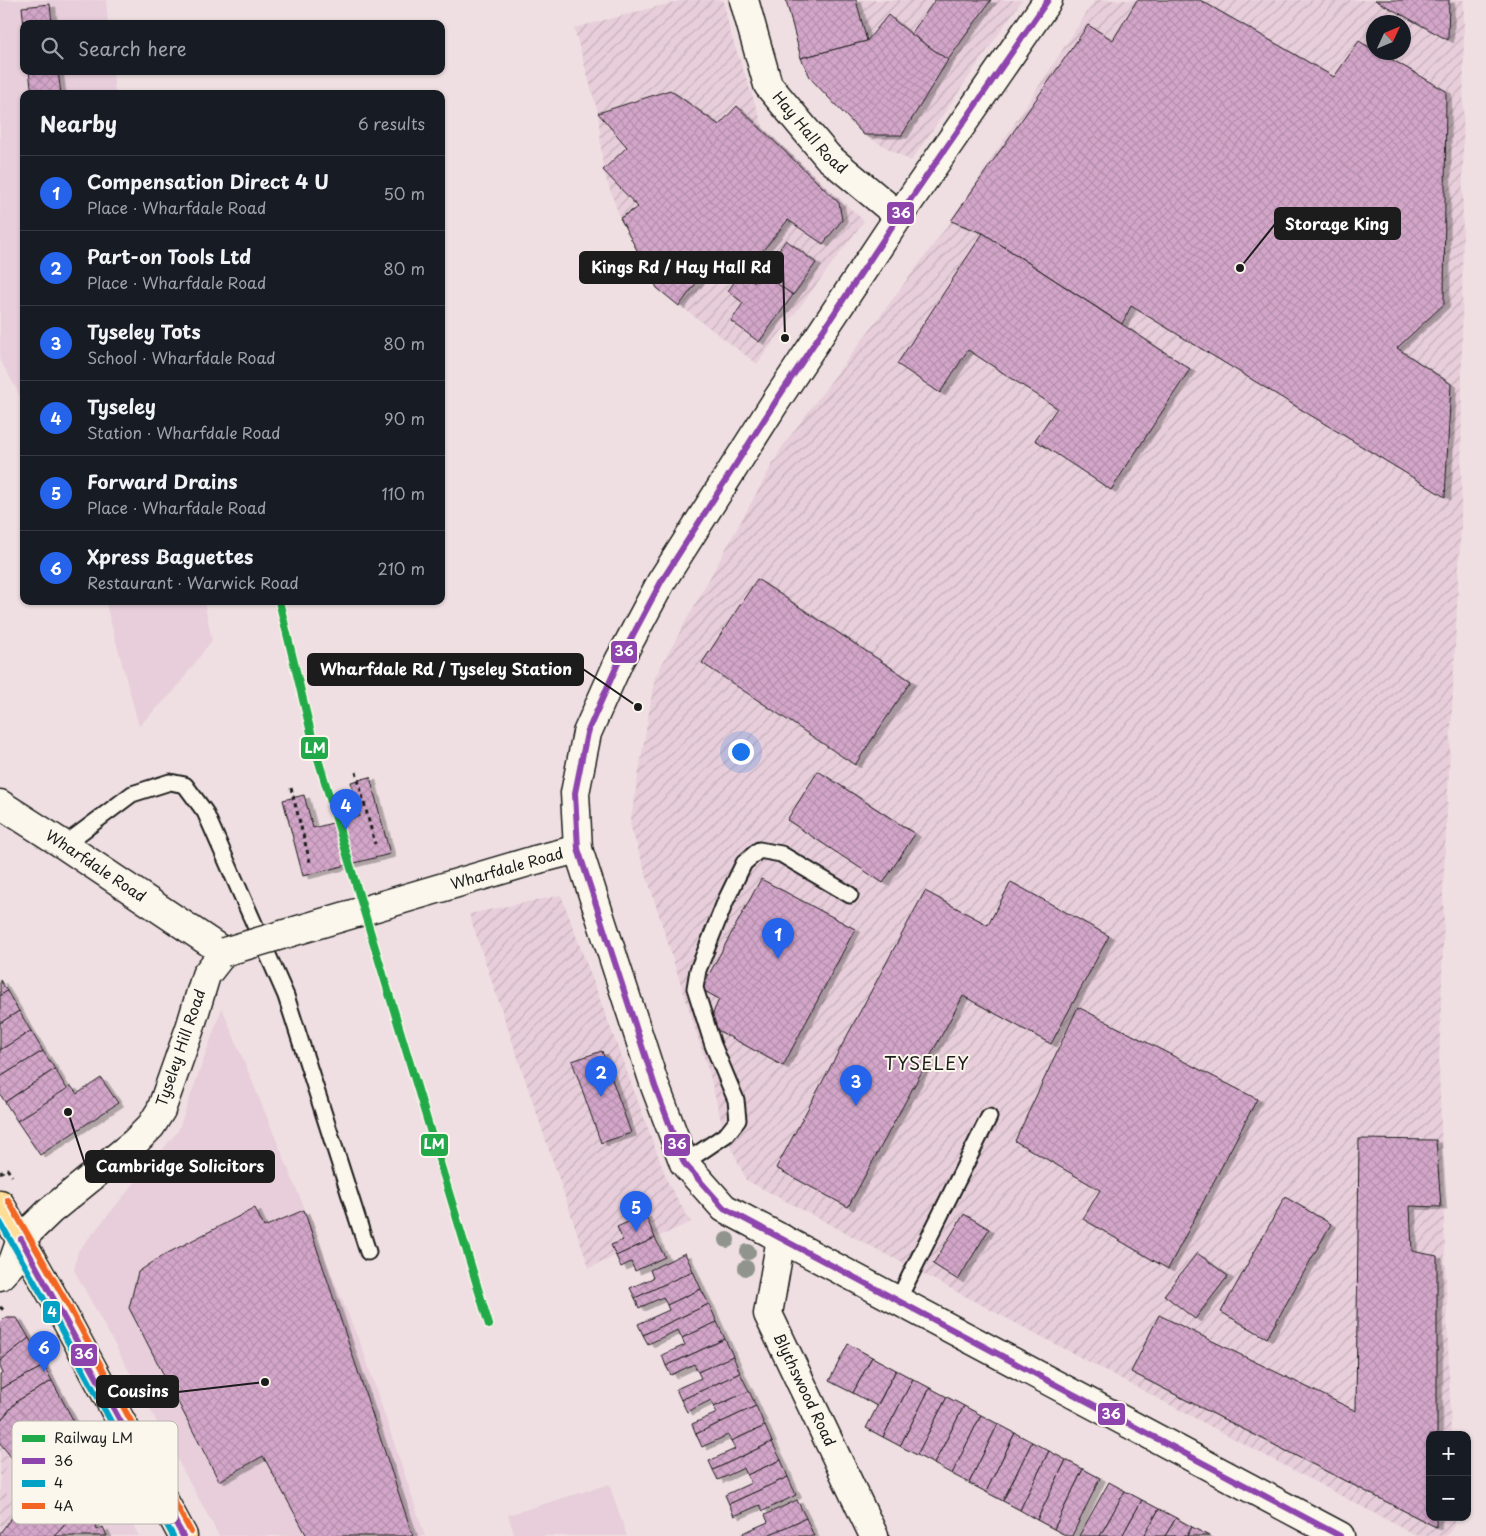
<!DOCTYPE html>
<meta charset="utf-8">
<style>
body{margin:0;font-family:"Playpen Sans",sans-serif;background:#242831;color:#f1f3f6}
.controls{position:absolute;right:15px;bottom:15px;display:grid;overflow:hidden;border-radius:10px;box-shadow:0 1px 4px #0004}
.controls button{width:45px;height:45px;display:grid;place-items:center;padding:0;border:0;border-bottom:1px solid #363941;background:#171b24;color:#f1f3f6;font:25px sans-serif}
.compass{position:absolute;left:1366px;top:15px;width:45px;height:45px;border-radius:50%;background:#171b24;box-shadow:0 1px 4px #0004;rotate:46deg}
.you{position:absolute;left:740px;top:751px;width:18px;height:18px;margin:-12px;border:4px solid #fff;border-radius:50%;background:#1a73e8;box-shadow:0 0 0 8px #1a73e833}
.badge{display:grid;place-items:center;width:32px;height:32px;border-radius:50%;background:#2563eb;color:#fff;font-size:16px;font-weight:700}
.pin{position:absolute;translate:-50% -41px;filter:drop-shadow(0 1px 2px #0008)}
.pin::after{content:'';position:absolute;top:26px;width:18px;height:15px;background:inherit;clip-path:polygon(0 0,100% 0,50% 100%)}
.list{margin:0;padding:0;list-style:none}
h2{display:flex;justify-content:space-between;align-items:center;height:65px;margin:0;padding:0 20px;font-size:21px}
h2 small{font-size:16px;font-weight:400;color:#9ea1a6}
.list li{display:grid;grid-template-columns:32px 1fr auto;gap:15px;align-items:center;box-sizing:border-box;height:75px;padding:0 20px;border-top:1px solid #363941}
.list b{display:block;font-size:19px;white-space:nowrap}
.list p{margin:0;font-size:16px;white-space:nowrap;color:#9ea1a6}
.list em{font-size:16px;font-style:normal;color:#9ea1a6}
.icon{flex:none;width:28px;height:28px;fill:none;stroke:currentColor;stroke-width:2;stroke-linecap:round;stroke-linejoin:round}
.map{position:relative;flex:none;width:1486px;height:1536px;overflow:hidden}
.search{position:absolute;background:#171b24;box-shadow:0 1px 4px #0004;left:20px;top:20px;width:425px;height:55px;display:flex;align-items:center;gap:12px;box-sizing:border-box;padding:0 18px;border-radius:10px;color:#9ea1a6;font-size:19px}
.panel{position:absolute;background:#171b24;box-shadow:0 1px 4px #0004;left:20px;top:90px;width:425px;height:515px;border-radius:10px}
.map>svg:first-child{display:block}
.built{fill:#e7ceda}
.industrial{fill:url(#industrial-furrows);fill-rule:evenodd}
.building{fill:url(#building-cross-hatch);stroke:#1c1c1c;filter:url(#shadow)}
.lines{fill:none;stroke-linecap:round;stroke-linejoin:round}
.lane-casing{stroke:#1c1c1c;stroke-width:19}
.street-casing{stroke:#1c1c1c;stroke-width:31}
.secondary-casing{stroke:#1c1c1c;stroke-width:31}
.highway-casing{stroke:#1c1c1c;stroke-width:31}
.path{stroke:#1c1c1c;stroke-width:3;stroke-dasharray:4 4;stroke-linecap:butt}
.lane{stroke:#fbf7ec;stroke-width:15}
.street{stroke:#fbf7ec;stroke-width:28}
.secondary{stroke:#fbf7ec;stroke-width:28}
.highway{stroke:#fedd96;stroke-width:28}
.secondary-bridge-casing{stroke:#1c1c1c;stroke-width:31;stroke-linecap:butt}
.secondary-bridge{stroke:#fbf7ec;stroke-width:28}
.bus-1-casing{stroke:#fbf7ec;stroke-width:10}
.bus-2-casing{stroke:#fbf7ec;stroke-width:10}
.bus-3-casing{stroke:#fbf7ec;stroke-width:10}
.bus-1{stroke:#8e44ad;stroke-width:6}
.bus-2{stroke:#01a2c5;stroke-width:6}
.bus-3{stroke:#f26522;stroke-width:6}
.rail-1-casing{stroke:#fbf7ec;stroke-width:11}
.rail-1{stroke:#22aa4a;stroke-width:8}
.tree{fill:#90948d}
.labels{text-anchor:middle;stroke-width:4;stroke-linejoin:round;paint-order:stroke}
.street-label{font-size:15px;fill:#1c1c1c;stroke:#fbf7ec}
.quarter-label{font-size:18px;letter-spacing:1px;fill:#1c1c1c;stroke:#fbf7ec}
.key{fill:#fbf7ec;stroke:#b8b5ae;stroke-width:1}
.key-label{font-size:14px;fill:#1c1c1c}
.leader{fill:none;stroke:#1c1c1c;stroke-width:2}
.callout-dot{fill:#1c1c1c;stroke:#fbf7ec;stroke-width:2}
.callout{fill:#1c1c1c;stroke:#1c1c1c;stroke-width:2}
.callout-label{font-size:16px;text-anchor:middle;font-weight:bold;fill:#fff}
.line-badge{stroke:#fbf7ec;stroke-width:2}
.badge-label{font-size:14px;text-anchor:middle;font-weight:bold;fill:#fff}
</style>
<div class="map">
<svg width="1486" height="1536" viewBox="0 0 1486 1536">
<defs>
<pattern id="industrial-furrows" width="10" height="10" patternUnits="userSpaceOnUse" patternTransform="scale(1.25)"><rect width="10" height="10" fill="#e7ceda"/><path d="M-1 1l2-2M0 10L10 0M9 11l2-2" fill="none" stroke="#c6b0ba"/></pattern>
<pattern id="building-cross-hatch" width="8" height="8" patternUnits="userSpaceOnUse" patternTransform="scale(1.25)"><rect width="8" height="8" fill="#d3a6c9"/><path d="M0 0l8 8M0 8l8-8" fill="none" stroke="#b58eac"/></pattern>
<filter id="shadow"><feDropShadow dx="5.5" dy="3" stdDeviation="0" flood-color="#0004"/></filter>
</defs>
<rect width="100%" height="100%" fill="#efdfe2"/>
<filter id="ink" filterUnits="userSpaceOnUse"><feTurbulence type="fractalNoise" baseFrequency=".02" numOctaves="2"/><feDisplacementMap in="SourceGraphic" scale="10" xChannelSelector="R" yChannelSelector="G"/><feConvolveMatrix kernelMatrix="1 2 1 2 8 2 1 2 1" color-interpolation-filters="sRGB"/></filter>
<g filter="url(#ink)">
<!-- built -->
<g class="built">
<path d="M0,0H106L108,24H24V71H113L115,94H24V402L0,360Z"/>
<path d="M105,601H204L212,640L174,691L139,726Z"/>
<path d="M222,1008L364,1353L425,1536H219L74,1270L78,1251L178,1131Z"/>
<path d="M6,1316L22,1318L139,1536H0V1533L22,1505L0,1489V1476L12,1461L0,1446V1322Z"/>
<path d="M609,1484L627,1536H515L508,1515Z"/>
</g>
<!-- industrial -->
<g class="industrial">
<path d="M683,0H723L731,35L764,129L864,221L757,364L657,288L620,218L603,170L598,113L574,28Z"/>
<path d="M785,0H1022L911,161L864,135L811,79L801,58Z"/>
<path d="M1095,0H1464L1461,524L1443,893L1444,917L1439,1066L1451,1435H1430V1517H1454V1526L1446,1536H1417L746,1180L723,1129L710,1076L630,824L655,677L782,447L951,221ZM1374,22H1404V52H1374Z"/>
<path d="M561,895L669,1185L691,1222L589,1268L469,914Z"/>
<path d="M0,1446L12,1461L0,1476Z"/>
<path d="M0,1489L22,1504L0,1533Z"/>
</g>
<!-- building -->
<g class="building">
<path d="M786,0H856L867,41L801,58Z"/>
<path d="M935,0H991L948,60L911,34Z"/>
<path d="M1137,0H1200L1334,77L1359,41L1374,50V52H1379L1446,91L1444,304L1397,348L1451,384L1445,497L1131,306L1122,324L983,233L951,221L1088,25L1113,40Z"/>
<path d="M1375,0H1449L1448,40Z"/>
<path d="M50,4L52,24H24V27L22,7Z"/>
<path d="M888,15L911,34L948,60L902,135H864L811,79L801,58L867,41Z"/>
<path d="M29,71H58L61,94H32Z"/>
<path d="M670,90L719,125L737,106L839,203L842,220L823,244L788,220L749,267L740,258L726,273L713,261L679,306L657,288L620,218L638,207L603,170L627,147L598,113Z"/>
<path d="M983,233L1190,369L1111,490L1035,440L1057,408L968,350L940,393L897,364Z"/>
<path d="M786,240L816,263L793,295L762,273Z"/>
<path d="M741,272L755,282L762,273L793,295L759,342L731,321L743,303L728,291Z"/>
<path d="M757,579L911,681L855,765L702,663Z"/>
<path d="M818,771L915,834L883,883L787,820Z"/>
<path d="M370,777L390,854L303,876L283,800L304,795L313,828L360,816L351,782Z"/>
<path d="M761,879L855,929L783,1066L708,1025L719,999L701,989Z"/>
<path d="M1011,882L1109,936L1051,1044L963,996L848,1207L776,1168L925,891L988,925Z"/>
<path d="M0,980L7,991L0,996Z"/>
<path d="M7,991L19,1011L0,1023V996Z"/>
<path d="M1078,1007L1257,1099L1168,1269L1083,1219L1100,1190L1015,1141Z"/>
<path d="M19,1011L31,1031L0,1050V1023Z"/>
<path d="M31,1031L43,1051L0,1077V1050Z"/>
<path d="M43,1051L55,1069L5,1102L0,1094V1077Z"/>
<path d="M602,1051L631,1133L601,1143L572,1061Z"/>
<path d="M55,1069L67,1089L17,1121L5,1102Z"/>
<path d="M101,1078L118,1103L40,1155L17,1121L71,1086L77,1094Z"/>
<path d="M1359,1139L1436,1140L1441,1207L1410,1206L1412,1251L1437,1256V1435H1430V1517H1436V1527L1131,1372L1159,1315L1356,1411Z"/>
<path d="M1285,1197L1331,1224L1267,1338L1221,1312Z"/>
<path d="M255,1208L264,1227L304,1210L413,1536H307L263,1456L219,1481L129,1308L138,1272L162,1256Z"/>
<path d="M645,1214L655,1238L616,1256L611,1245L623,1240L617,1227Z"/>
<path d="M964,1214L989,1229L958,1280L933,1264Z"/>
<path d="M655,1238L665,1257L635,1271L631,1262L621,1267L616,1256Z"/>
<path d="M685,1253L693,1271L635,1298L630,1288L653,1278L650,1270Z"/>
<path d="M1197,1253L1228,1276L1195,1319L1164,1295Z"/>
<path d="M693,1271L701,1289L667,1305L663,1297L639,1308L635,1298Z"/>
<path d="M701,1289L709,1304L643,1335L638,1324L669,1310L667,1305Z"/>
<path d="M709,1304L717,1322L682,1338L678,1330L648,1344L643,1335Z"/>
<path d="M5,1318H17L29,1338L0,1361V1323Z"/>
<path d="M717,1322L725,1339L666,1366L662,1355L685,1345L682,1338Z"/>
<path d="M29,1338L44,1366L0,1389V1375L3,1373L0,1367V1361Z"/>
<path d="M725,1339L733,1356L698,1372L694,1364L671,1375L666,1366Z"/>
<path d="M848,1344L872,1357L853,1393L829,1381Z"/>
<path d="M733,1356L740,1373L681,1400L676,1389L701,1378L698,1372Z"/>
<path d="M872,1357L896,1370L877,1406L853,1393Z"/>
<path d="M44,1366L52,1381L17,1401L0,1421V1389Z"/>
<path d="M896,1370L913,1379L883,1437L866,1428Z"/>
<path d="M740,1373L749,1391L714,1407L711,1400L687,1412L681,1400Z"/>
<path d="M913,1379L930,1388L900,1446L883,1437Z"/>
<path d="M52,1381L79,1431L54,1461L37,1432L12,1458L0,1443V1421L17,1401Z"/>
<path d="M930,1388L947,1397L917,1455L900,1446Z"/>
<path d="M749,1391L756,1406L696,1434L692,1424L717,1413L714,1407Z"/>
<path d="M947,1397L964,1406L934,1464L917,1455Z"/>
<path d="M756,1406L765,1426L731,1441L728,1435L702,1447L696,1434Z"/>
<path d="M964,1406L981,1415L952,1474L934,1464Z"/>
<path d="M981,1415L998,1424L969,1483L952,1474Z"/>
<path d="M998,1424L1015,1433L986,1492L969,1483Z"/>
<path d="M765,1426L772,1442L713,1470L709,1461L735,1449L731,1441Z"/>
<path d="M1015,1433L1032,1442L1003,1501L986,1492Z"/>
<path d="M772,1442L781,1460L747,1475L744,1468L718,1480L713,1470Z"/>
<path d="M1032,1442L1049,1451L1020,1510L1003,1501Z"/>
<path d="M64,1448L86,1503L54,1536H0V1533Z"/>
<path d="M1049,1451L1066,1460L1037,1520L1020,1510Z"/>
<path d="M781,1460L788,1477L729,1504L725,1495L751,1483L747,1475Z"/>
<path d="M1066,1460L1083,1469L1054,1529L1037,1520Z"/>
<path d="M1083,1469L1100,1478L1072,1536H1067L1054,1529Z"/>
<path d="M788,1477L796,1495L763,1511L760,1505L734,1516L729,1504Z"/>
<path d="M1109,1482L1125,1491L1100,1536H1079Z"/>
<path d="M1125,1491L1142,1500L1122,1536H1100Z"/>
<path d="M797,1500L806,1518L766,1536H744L743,1533L768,1522L765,1515Z"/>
<path d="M1142,1500L1159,1509L1144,1536H1122Z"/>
<path d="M86,1503L97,1530L103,1527L107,1536H54Z"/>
<path d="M1159,1509L1176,1518L1165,1536H1144Z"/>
<path d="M806,1518L814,1536H766Z"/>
<path d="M1176,1518L1192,1527L1187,1536H1165Z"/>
<path d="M1192,1527L1209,1536H1187Z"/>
</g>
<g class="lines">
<defs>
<g id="lane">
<path d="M64,845L132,794L170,782L185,785L205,812L286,996L368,1252"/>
<path d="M684,1163L727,1134L738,1120L736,1100L713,1045L695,988L698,970L726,900L744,863L759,850L781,854L850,895"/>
<path d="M898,1300L989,1117"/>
</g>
<g id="street">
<path id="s1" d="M744,0L768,85L828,157L899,216"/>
<path id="s2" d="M781,1238L768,1314L874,1536"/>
</g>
<g id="secondary">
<path d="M1048,0L899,216L776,401L661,582L619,661L587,733L575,793L578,849L655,1086L684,1163L724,1208L1340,1536"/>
<path id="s3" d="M0,804L64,845L224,952L206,975L190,1028L161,1110L151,1126L135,1142L50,1211L21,1239L13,1262L0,1276"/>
<path d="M535,860L578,849"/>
</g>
<path id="highway" d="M0,1204L59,1307L183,1536"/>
</defs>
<!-- lane casing -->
<use href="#lane" class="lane-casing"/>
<!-- street casing -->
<use href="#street" class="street-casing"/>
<!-- secondary casing -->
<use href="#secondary" class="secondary-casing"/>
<!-- highway casing -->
<use href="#highway" class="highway-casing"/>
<!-- path -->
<g class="path">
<path d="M356,772L375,844"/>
<path d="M291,788L310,862"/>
<path d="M0,1173L7,1169L12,1176"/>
<path d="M0,1307L5,1311"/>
</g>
<!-- lane -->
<use href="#lane" class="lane"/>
<!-- street -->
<use href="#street" class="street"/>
<!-- secondary -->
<use href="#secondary" class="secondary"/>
<!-- highway -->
<use href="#highway" class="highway"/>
<defs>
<path id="secondary-bridge" d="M224,952L535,860"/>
</defs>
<!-- secondary-bridge casing -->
<use href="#secondary-bridge" class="secondary-bridge-casing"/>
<!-- secondary-bridge -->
<use href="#secondary-bridge" class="secondary-bridge"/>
<defs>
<g id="bus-1">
<path d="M1048,0L899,216L776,401L661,582L619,661L587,733L575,793L578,849L655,1086L684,1163L724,1208L1340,1536"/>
<path d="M21,1239L183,1536"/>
</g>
<path id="bus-2" d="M0,1222L51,1311L173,1536"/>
<path id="bus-3" d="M8,1200L67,1303L191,1532"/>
</defs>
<!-- bus-1 casing -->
<use href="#bus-1" class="bus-1-casing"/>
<!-- bus-2 casing -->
<use href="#bus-2" class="bus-2-casing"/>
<!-- bus-3 casing -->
<use href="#bus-3" class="bus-3-casing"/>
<!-- bus-1 -->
<use href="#bus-1" class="bus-1"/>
<!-- bus-2 -->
<use href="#bus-2" class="bus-2"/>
<!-- bus-3 -->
<use href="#bus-3" class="bus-3"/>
<defs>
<path id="rail-1" d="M279,601L315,749L489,1325"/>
</defs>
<!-- rail-1 casing -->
<use href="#rail-1" class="rail-1-casing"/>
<!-- rail-1 -->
<use href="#rail-1" class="rail-1"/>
</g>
<!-- trees -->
<g class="tree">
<circle cx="727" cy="1240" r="8"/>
<circle cx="748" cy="1252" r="8"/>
<circle cx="746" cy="1268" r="8"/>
</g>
</g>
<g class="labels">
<!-- street labels -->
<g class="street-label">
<text dy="5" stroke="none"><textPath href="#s1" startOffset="152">Hay Hall Road</textPath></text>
<text dy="5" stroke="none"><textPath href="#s3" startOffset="114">Wharfdale Road</textPath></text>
<text transform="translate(507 869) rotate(-16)" y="5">Wharfdale Road</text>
<text transform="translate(181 1048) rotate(-71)" y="5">Tyseley Hill Road</text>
<text dy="5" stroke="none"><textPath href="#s2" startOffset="161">Blythswood Road</textPath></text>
</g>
<!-- quarter labels -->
<g class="quarter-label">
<text x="927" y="1070">TYSELEY</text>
</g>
</g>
<!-- legend -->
<rect x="12" y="1421" width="166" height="103" rx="8" class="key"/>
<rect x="22" y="1435" width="23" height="7" fill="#22aa4a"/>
<rect x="22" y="1458" width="23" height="6" fill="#8e44ad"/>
<rect x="22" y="1480" width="23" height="7" fill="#01a2c5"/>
<rect x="22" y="1503" width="23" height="6" fill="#f26522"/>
<g class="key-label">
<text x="54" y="1443">Railway LM</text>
<text x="54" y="1466">36</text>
<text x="54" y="1488">4</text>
<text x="54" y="1511">4A</text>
</g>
<!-- callouts -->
<path class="leader" d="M1240 268L1275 224M785 338L783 267M638 707L583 669M68 1112L86 1167M265 1382L178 1392"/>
<g class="callout-dot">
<circle cx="1240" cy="268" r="5"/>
<circle cx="785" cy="338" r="5"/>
<circle cx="638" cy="707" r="5"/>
<circle cx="68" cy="1112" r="5"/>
<circle cx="265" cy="1382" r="5"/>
</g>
<g class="callout">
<rect x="1275" y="208" width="125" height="31" rx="5"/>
<rect x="580" y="252" width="203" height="31" rx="5"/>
<rect x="308" y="654" width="275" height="31" rx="5"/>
<rect x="86" y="1151" width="188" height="31" rx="5"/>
<rect x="97" y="1376" width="81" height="31" rx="5"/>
</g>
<g class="callout-label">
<text x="1337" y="230">Storage King</text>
<text x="681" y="273">Kings Rd / Hay Hall Rd</text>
<text x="446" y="675">Wharfdale Rd / Tyseley Station</text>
<text x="180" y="1172">Cambridge Solicitors</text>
<text x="138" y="1397">Cousins</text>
</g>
<g class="line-badge">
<rect x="886" y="201" width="29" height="24" rx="5" fill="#8e44ad"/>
<rect x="610" y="640" width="28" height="24" rx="5" fill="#8e44ad"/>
<rect x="300" y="736" width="29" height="24" rx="5" fill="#22aa4a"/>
<rect x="420" y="1133" width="29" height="24" rx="5" fill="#22aa4a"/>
<rect x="663" y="1133" width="28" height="24" rx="5" fill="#8e44ad"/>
<rect x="42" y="1300" width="19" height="24" rx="5" fill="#01a2c5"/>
<rect x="70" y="1343" width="28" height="24" rx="5" fill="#8e44ad"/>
<rect x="1097" y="1402" width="29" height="24" rx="5" fill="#8e44ad"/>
</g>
<g class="badge-label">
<text x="901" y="218">36</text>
<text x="624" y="656">36</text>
<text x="315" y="753">LM</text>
<text x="434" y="1149">LM</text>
<text x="677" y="1149">36</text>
<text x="52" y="1317">4</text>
<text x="84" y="1359">36</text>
<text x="1111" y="1419">36</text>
</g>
</svg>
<div class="controls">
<button>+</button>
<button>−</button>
</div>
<svg class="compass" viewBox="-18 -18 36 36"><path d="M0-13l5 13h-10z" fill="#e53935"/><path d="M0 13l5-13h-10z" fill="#9ea1a6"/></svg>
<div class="you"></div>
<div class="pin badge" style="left:778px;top:959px">1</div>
<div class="pin badge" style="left:601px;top:1097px">2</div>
<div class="pin badge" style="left:856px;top:1106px">3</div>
<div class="pin badge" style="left:346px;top:830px">4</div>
<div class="pin badge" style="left:636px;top:1232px">5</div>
<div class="pin badge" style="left:44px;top:1372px">6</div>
<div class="search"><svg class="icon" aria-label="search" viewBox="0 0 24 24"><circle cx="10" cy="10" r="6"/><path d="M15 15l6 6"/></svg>Search here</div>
<section class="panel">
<h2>Nearby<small>6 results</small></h2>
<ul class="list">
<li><span class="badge">1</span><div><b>Compensation Direct 4 U</b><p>Place · Wharfdale Road</p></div><em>50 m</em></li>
<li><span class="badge">2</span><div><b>Part-on Tools Ltd</b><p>Place · Wharfdale Road</p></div><em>80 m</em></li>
<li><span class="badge">3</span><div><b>Tyseley Tots</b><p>School · Wharfdale Road</p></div><em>80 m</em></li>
<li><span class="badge">4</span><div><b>Tyseley</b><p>Station · Wharfdale Road</p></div><em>90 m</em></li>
<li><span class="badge">5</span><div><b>Forward Drains</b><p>Place · Wharfdale Road</p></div><em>110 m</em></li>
<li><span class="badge">6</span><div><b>Xpress Baguettes</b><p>Restaurant · Warwick Road</p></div><em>210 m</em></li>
</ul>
</section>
</div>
